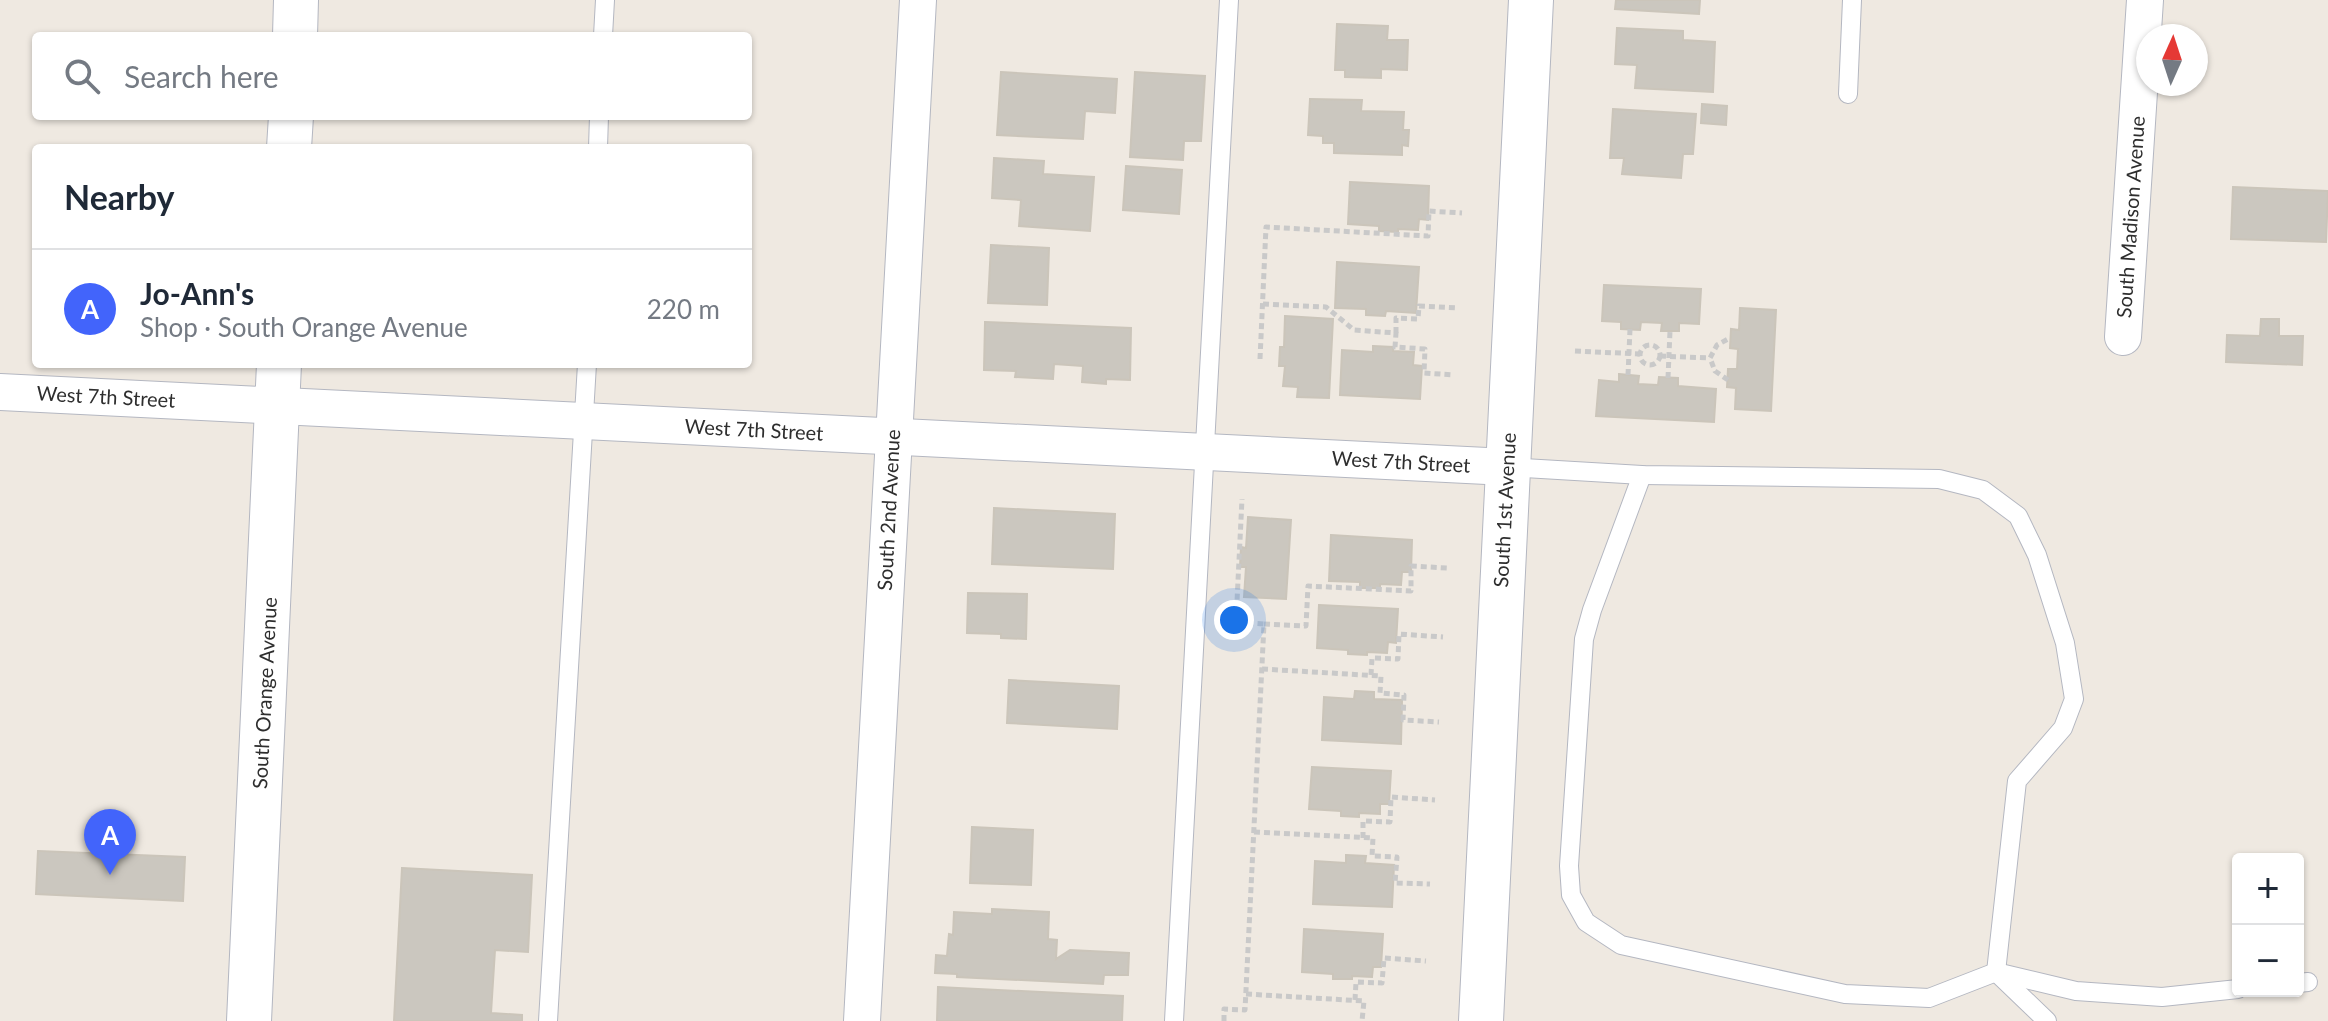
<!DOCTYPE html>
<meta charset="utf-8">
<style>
body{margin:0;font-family:Lato,sans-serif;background:#f6f6f7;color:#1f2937}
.controls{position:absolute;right:24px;bottom:24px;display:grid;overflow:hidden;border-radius:8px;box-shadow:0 2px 6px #0004}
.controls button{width:72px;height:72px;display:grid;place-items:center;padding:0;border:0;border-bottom:2px solid #e0e1e3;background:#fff;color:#1f2937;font:40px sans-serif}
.compass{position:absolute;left:2136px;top:24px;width:72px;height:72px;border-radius:50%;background:#fff;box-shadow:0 2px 6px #0004;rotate:3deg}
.you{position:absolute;left:1234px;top:620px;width:28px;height:28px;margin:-20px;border:6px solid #fff;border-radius:50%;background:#1a73e8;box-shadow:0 0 0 12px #1a73e833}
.badge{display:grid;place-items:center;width:52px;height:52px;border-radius:50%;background:#4264fb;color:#fff;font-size:26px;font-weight:700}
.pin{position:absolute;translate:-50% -66px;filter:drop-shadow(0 2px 4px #0008)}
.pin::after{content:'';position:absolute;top:42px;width:28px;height:24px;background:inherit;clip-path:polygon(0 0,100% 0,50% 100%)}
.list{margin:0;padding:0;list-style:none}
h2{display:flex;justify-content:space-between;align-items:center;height:104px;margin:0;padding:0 32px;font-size:34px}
h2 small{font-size:26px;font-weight:400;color:#747a83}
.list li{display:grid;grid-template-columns:52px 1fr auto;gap:24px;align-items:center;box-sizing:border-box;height:120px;padding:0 32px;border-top:2px solid #e0e1e3}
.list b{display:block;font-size:30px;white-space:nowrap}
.list p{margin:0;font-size:26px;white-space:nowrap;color:#747a83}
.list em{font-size:26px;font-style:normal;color:#747a83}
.icon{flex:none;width:44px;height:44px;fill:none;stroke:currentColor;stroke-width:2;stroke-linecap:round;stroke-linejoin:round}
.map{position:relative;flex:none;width:2328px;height:1021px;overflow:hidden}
.search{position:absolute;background:#fff;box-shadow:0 2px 6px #0004;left:32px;top:32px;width:720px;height:88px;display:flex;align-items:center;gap:20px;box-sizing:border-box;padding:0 28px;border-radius:8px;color:#747a83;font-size:30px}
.panel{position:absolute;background:#fff;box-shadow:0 2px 6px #0004;left:32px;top:144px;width:720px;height:224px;border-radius:8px}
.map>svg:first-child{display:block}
.building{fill:#cbc7bf;stroke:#cbc5ba;stroke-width:2}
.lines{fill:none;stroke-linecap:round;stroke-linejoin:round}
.service-casing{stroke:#b4b7c1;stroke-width:20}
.minor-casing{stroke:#b4b7c1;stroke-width:38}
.tertiary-casing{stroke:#b4b7c1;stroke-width:46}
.path{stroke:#c9c9c9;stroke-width:5;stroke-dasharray:6 4;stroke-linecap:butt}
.service{stroke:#fff;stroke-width:18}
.minor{stroke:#fff;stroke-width:36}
.tertiary{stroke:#fff;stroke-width:44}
.labels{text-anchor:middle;stroke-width:6;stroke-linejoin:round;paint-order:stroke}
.street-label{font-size:20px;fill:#2e2e2e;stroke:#fff}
</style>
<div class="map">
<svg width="2328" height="1021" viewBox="0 0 2328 1021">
<rect width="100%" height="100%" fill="#efe9e1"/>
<!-- building -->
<g class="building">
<path d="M1616,0H1700L1699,14L1615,9Z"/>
<path d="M1337,24L1388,26L1387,40H1408L1407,70L1381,69V78L1345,77V70H1335Z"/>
<path d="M1617,28L1683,31V40L1715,42L1713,92L1635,88L1637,65L1615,64Z"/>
<path d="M1001,72L1117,79L1115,113L1085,111L1083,139L997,135Z"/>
<path d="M1135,72L1205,76L1201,141H1184L1183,160L1130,157Z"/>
<path d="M1310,99L1362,100L1361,111L1404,112L1403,130H1409L1408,146L1402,145V155L1334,153V143H1323V136L1308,135Z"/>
<path d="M1702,104L1727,106L1726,125L1701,123Z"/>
<path d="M1613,109L1696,114L1693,154H1683L1681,178L1622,174L1624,158H1610Z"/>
<path d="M994,158L1044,161L1043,174L1094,177L1090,231L1019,226L1021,200L992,198Z"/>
<path d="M1126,166L1182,170L1179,214L1123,210Z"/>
<path d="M1350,182L1429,186L1428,220L1419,219L1418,230L1398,229V232L1379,231V226L1348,224Z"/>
<path d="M2233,187L2328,191L2326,242L2231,239Z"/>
<path d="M991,245L1049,248L1047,305L988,303Z"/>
<path d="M1337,262L1419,267L1416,313L1386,311L1385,316L1366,315V309L1335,308Z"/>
<path d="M1604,285L1701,289L1699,324L1679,323V331H1661L1662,323L1641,322L1640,330L1621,329V322L1602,321Z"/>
<path d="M1740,308L1776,310L1771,411L1735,409L1736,388L1727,387L1728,369H1737L1738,349L1730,348L1731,329L1739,330Z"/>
<path d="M1285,316L1333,319L1329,398L1297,397L1298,387L1283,386L1285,366H1279L1280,347H1284Z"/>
<path d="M2261,319H2279V336H2303L2302,365L2226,362L2227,335L2260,336Z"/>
<path d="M985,322L1131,328L1130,380L1106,379V384L1082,382L1083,366L1054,364L1053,379L1015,377L1016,371L984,370Z"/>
<path d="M1373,346L1393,347V351L1414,352L1413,365L1422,366L1420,399L1340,395L1342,350L1373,352Z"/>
<path d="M1619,374L1639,376L1638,384L1658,385L1659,377L1678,378V386L1716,389L1714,422L1596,416L1599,380L1619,382Z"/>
<path d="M994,508L1115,514L1113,569L992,564Z"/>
<path d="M1248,517L1291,520L1286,599L1244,597L1246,567H1240L1241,547L1246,548Z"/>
<path d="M1331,535L1412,540L1411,572H1402L1401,585L1380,584V588H1360V582L1329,581Z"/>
<path d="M968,593L1027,594L1026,639L1001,638V634L967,633Z"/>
<path d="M1319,605L1398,609L1396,643L1388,642L1387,653L1367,652V655L1348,654V650L1317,648Z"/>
<path d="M1009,680L1119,686L1117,729L1007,723Z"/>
<path d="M1355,691L1374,692V699L1402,700L1401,744L1322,740L1324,697L1354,699Z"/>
<path d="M1312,767L1391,771L1389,804H1380V814L1359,813V817L1341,816V811L1309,809Z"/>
<path d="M972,827L1033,830L1031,885L970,883Z"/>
<path d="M38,851L185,857L183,901L36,894Z"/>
<path d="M1346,855L1366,856L1365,863L1394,865L1392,907L1313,904L1315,861L1346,863Z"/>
<path d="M402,868L532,875L528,952L495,950L491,1013L522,1015V1021H394Z"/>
<path d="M992,909L1049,912L1048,939L1057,940L1056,959L1070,950L1129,953L1128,975H1104L1103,984L957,977V974L935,973L936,955L947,956L949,934L953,935L954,912L992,914Z"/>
<path d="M1304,929L1383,934L1381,967H1373L1372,977L1352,976V979H1333V974L1302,972Z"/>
<path d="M938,987L1123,996L1122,1021H937Z"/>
</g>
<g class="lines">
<defs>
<g id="service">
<path d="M603,36L605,0"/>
<path d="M1848,94L1852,0"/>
<path d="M598,148L599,116"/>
<path d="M1507,467L1642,475L1939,479L1983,490L2018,516L2037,555L2065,643L2074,699L2063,728L2017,781L1996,972L2047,1021"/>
<path d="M1642,475L1592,610L1584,639L1569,866L1571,895L1586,922L1621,945L1845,994L1929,998L1996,972L2076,991L2162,997L2238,989"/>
<path d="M2298,983L2308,982"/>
<path d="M548,1021L587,364"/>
<path d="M1174,1021L1229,0"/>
</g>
<g id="minor">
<path d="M2123,337L2145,0"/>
<path d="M0,392L1507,467"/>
<path d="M862,1021L918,0"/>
</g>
<g id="tertiary">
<path d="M295,36L296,0"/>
<path d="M289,148L291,116"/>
<path d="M249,1021L279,364"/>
<path d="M1481,1021L1531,0"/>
</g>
</defs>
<!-- service casing -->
<use href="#service" class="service-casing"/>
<!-- minor casing -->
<use href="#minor" class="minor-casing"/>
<!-- tertiary casing -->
<use href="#tertiary" class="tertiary-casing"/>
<!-- path -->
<g class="path">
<path d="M1263,304L1326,307L1354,330L1396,333L1395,347L1425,349L1424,373L1454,375"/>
<path d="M1396,333V318L1418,319L1419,306L1458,308"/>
<circle cx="1650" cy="355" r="10"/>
<path d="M1575,351L1640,354"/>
<path d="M1660,356L1710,358"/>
<path d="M1260,359L1266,227L1428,236L1429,211L1462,213"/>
<path d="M1628,375L1630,329"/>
<path d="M1668,378L1670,331"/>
<path d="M1728,380L1715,371L1710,358L1717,345L1730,338"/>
<path d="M1264,624L1306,626L1308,586L1411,591V566L1447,568"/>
<path d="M1262,669L1381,676L1380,693L1404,695L1403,720L1439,722"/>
<path d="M1371,675L1372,658L1398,659L1399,634L1443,637"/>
<path d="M1254,832L1373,838L1372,856L1397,857L1395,883L1430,884"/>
<path d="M1363,838V821L1390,822L1391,797L1435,800"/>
<path d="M1246,994L1364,1001L1362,1021"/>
<path d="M1355,1000L1356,982L1382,983L1384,958L1426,961"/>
<path d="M1224,1021V1009L1245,1010L1264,624L1236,622L1242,499"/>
</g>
<!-- service -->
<use href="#service" class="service"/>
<!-- minor -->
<use href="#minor" class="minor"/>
<!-- tertiary -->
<use href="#tertiary" class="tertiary"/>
</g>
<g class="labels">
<!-- street labels -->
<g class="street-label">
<text transform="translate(2131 217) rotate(-86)" y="7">South Madison Avenue</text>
<text transform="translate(106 397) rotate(3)" y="7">West 7th Street</text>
<text transform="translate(754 430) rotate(3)" y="7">West 7th Street</text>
<text transform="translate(1401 462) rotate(3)" y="7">West 7th Street</text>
<text transform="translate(889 510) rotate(-87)" y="7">South 2nd Avenue</text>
<text transform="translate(1505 510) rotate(-87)" y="7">South 1st Avenue</text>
<text transform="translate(265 693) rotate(-87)" y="7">South Orange Avenue</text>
</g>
</g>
</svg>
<div class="controls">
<button>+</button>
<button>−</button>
</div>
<svg class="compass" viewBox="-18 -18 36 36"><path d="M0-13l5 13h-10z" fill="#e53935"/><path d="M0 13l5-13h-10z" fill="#747a83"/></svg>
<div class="you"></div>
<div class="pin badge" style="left:110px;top:875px">A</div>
<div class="search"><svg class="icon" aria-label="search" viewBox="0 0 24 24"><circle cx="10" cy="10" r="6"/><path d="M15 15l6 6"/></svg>Search here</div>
<section class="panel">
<h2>Nearby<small></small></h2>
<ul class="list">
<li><span class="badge">A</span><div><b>Jo-Ann's</b><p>Shop · South Orange Avenue</p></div><em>220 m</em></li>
</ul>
</section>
</div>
